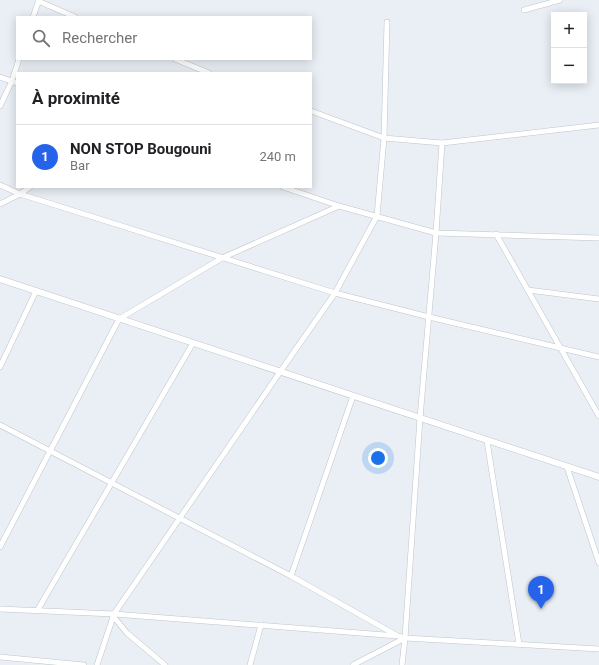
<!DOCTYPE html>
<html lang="fr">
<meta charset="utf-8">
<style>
body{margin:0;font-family:Roboto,sans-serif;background:#f2f2f2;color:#202124}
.controls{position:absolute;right:12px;top:12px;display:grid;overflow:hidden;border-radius:0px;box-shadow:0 2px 10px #0003}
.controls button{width:36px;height:36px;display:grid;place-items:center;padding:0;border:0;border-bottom:1px solid #e0e0e0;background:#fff;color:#202124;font:20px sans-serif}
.you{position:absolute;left:378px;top:458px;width:14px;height:14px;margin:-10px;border:3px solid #fff;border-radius:50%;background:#1a73e8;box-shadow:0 0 0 6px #1a73e833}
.badge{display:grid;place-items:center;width:26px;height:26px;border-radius:50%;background:#2563eb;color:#fff;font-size:13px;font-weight:700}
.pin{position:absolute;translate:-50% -33px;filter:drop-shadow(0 1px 2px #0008)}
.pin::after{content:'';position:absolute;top:21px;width:14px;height:12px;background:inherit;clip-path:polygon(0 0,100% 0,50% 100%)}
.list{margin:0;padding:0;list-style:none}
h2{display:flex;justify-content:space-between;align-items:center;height:52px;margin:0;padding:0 16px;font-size:17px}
h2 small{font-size:13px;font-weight:400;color:#757577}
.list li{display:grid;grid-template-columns:26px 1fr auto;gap:12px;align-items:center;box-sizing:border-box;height:64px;padding:0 16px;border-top:1px solid #e0e0e0}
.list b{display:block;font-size:15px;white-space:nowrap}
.list p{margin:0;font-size:13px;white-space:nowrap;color:#757577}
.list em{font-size:13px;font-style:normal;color:#757577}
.icon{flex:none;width:22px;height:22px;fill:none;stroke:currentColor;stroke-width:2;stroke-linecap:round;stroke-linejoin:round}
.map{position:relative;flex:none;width:599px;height:665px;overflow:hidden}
.search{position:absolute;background:#fff;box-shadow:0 2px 10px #0003;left:16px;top:16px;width:296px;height:44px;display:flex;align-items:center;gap:10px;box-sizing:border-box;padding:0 14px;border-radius:0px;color:#757577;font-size:15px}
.panel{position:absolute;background:#fff;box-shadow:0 2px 10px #0003;left:16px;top:72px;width:296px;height:116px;border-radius:0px}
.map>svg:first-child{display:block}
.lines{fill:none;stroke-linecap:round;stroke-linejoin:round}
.minor-casing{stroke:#bfc5cb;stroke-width:6}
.tertiary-casing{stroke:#bfc5cb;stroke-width:7}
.minor{stroke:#fff;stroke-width:5}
.tertiary{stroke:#fff;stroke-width:6}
</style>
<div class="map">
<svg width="599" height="665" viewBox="0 0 599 665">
<rect width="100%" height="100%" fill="#e9eff5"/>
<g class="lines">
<defs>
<g id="minor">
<path d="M38,1L75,17"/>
<path d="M524,10L560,0"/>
<path d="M33,17L39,0"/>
<path d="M175,59L209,73"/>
<path d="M0,77L17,83"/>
<path d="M0,106L12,81L19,59"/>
<path d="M311,111L384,138L442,143L599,125"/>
<path d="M0,185L20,194L335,293L429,317L599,357"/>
<path d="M283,187L339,206L436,233L599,238"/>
<path d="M0,204L20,194L30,187"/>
<path d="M496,234L599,416"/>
<path d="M528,290L599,299"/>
<path d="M0,367L36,291"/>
<path d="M0,425L291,576L396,635"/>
<path d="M487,441L519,644"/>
<path d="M567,467L599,563"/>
<path d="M0,547L119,319L222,258L339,206"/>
<path d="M291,576L353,396"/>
<path d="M0,609L114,614L398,636L405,638L599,649"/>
<path d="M37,611L193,343"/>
<path d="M113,616L127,633L165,665"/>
<path d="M0,657L84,665"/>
<path d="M97,665L114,614L280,372L335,293L377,216L384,138L387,22"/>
<path d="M250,665L261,625"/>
<path d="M353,665L405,638"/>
<path d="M402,665L405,638L420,418L436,233L442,143"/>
</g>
<path id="tertiary" d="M0,279L599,477"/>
</defs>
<!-- minor casing -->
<use href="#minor" class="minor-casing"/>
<!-- tertiary casing -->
<use href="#tertiary" class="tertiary-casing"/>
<!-- minor -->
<use href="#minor" class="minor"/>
<!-- tertiary -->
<use href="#tertiary" class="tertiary"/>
</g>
</svg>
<div class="controls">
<button>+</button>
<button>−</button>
</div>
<div class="you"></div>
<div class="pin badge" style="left:541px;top:609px">1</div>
<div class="search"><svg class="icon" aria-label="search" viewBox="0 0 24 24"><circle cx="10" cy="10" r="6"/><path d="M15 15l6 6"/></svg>Rechercher</div>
<section class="panel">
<h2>À proximité<small></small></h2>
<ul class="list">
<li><span class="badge">1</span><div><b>NON STOP Bougouni</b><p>Bar</p></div><em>240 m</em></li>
</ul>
</section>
</div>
